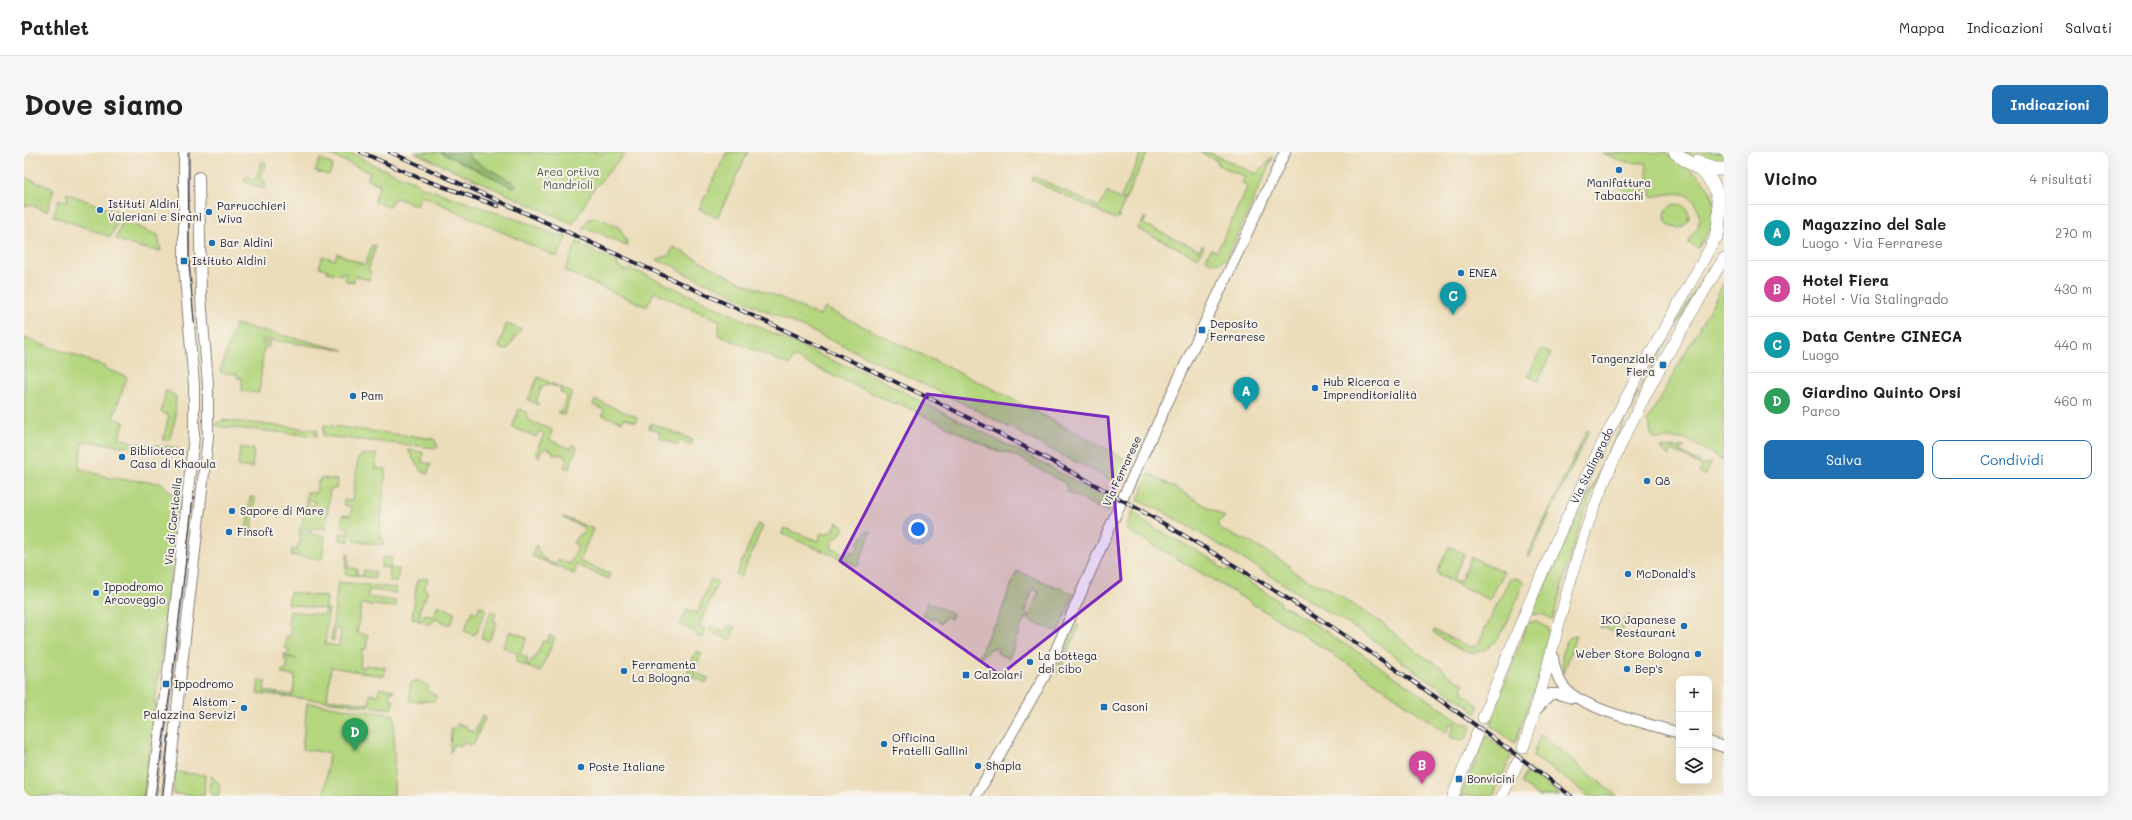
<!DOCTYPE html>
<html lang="it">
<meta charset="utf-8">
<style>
body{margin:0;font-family:Mali,sans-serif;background:#f6f6f6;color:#202124}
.controls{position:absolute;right:12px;bottom:12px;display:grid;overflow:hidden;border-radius:8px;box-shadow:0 4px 16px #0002}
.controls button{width:36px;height:36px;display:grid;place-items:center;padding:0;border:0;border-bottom:1px solid #e0e0e0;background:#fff;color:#202124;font:20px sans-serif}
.you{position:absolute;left:894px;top:377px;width:14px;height:14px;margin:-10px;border:3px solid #fff;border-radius:50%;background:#1a73e8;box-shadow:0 0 0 6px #1a73e833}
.badge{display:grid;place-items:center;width:26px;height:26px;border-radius:50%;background:#1f6fb2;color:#fff;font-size:13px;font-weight:700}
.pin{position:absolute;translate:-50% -33px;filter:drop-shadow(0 1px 2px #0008)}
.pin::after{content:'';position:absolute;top:21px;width:14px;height:12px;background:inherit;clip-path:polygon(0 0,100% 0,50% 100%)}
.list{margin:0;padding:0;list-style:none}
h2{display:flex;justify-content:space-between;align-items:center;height:52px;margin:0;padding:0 16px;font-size:17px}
h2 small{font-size:13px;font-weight:400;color:#757577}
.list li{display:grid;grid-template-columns:26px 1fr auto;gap:12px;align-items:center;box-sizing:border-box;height:56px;padding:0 16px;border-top:1px solid #e0e0e0}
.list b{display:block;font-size:15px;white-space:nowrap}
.list p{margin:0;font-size:13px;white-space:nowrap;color:#757577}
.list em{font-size:13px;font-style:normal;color:#757577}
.actions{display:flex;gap:8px;padding:12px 16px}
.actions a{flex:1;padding:9px 0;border:1px solid #1f6fb2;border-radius:8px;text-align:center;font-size:14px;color:#1f6fb2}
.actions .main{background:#1f6fb2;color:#fff}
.icon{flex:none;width:22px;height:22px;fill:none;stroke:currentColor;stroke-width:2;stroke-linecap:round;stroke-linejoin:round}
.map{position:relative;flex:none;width:1700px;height:644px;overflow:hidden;border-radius:8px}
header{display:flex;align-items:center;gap:24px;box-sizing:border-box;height:56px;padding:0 20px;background:#fff;border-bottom:1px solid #e0e0e0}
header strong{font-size:19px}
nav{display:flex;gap:22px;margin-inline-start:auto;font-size:14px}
.intro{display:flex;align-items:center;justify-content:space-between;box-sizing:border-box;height:96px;padding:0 24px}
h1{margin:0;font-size:28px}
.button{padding:10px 18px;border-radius:8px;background:#1f6fb2;color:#fff;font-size:14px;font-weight:700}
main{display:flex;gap:24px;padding:0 24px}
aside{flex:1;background:#fff;border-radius:8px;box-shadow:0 4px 16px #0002}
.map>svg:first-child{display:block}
.green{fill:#b4d67e;stroke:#6b7c5c}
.forest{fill:#8fb76d;stroke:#586c54}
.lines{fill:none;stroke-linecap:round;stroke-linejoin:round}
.secondary-casing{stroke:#87807a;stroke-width:12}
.primary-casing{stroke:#87807a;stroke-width:12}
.highway-casing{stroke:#87807a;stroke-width:14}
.secondary{stroke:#fff;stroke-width:10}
.primary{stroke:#fff;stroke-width:11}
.highway{stroke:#fff;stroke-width:13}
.tram{stroke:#22223b;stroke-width:1}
.rail-casing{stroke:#22223b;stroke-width:4}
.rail{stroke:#f7f3e8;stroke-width:2.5;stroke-dasharray:8;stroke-linecap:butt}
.marked{fill:#7b2cbf;fill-opacity:0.2;stroke:#7b2cbf;stroke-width:3;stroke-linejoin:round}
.poi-dot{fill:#1f6fb2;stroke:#f7f3e8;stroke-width:1.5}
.labels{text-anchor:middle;stroke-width:4;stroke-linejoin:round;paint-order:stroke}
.park-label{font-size:11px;fill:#4e584f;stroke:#f7f3e8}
.poi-label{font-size:11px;fill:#22223b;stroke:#f7f3e8;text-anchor:start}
.street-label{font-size:11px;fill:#22223b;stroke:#f7f3e8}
</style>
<header>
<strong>Pathlet</strong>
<nav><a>Mappa</a><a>Indicazioni</a><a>Salvati</a></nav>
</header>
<div class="intro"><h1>Dove siamo</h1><a class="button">Indicazioni</a></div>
<main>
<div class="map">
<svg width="1700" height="644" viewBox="0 0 1700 644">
<rect width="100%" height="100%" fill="#f7f3e8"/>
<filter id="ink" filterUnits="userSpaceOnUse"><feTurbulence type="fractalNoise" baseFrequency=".025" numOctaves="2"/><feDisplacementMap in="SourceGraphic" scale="8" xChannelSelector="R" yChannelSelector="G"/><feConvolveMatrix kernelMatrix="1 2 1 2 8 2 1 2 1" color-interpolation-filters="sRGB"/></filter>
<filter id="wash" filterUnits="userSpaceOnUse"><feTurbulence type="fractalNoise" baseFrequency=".012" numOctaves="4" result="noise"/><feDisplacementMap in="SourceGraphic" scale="16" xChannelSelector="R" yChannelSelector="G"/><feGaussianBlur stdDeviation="0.9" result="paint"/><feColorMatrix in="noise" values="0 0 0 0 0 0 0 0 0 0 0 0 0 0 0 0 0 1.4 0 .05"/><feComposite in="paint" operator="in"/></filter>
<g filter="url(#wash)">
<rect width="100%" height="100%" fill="#ecddba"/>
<!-- green -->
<g class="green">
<path d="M301,0H326L350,13L394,31L395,34L509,73L530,82L543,85L533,105L397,43L393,53L371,46L365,55L350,50L356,32L343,28L346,21Z"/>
<path d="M390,0H416L489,35L492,33L446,6L444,0H602L568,39L549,72Z"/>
<path d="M703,0H724L693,66L675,57Z"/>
<path d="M1118,0H1124L1101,48L1097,45Z"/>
<path d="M1176,0H1184L1232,22L1249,5L1203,106C1197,111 1187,113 1182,107L1187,97L1193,99L1224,34L1218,31L1221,25L1194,13L1193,9Z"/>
<path d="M1641,0C1667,17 1700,35 1688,72C1685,81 1679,88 1674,96L1665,91C1665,83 1672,80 1675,72C1676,68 1675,61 1674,57C1667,35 1645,42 1628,45L1622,11L1599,10L1579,1Z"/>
<path d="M1660,0H1700V13L1675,8Z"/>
<path d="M296,7L309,13L305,23L291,19Z"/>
<path d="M237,10L242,11L236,28L242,30L241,37L220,30L223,24L232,27Z"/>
<path d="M1009,24L1075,55L1084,39L1087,43L1101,49L1094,64L1096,65L1091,67L1008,28Z"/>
<path d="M0,25L30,37L23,59L6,53L0,54Z"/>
<path d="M1588,31L1621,35V46L1611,45Z"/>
<path d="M42,41L96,61L87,85L29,64L35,47L40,49L44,48Z"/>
<circle cx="1653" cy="64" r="12"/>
<path d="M101,63L106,65L104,71L134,83L137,99L113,95L92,87Z"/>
<path d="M573,65L596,76L604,93L602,94L577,82L559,76L565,67Z"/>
<path d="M1121,65L1122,66L1119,72L1175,98L1178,93L1180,94L1174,106L1114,77Z"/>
<path d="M553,90L557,91V94L594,110L593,114L603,119L605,117L620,122L816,212C846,219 875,238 902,252C958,280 1014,308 1069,339L1077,340L1090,348L1083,360L1042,339L1044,333L991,303L971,298L872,250L871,252L769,205L766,213L694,183L696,169L630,140L623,155L541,119Z"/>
<path d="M348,93L352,94L344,118L347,120L345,128L331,124L329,131L321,128L322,120H319L318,123L303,120L304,118L295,115L299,104L311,108L313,101L341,113Z"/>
<path d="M649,95L710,127L755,145L795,164L801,156L971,238L1107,310L1095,335C1084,323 1040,305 1024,296C923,241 819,193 714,146L707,141L655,119L653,115L632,108L645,103Z"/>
<path d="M1684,115L1686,116L1617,236L1616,235Z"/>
<path d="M1700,131V309L1662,287H1631L1628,284L1623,268L1625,266Z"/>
<path d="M211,172L320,198L239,187V193L241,190H246L245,195H240L235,241L218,239V226H213V222L196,220Z"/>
<path d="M482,172L497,177L483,198L475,196Z"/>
<path d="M0,186L80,214V216L103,225L89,266L100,270L95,286L111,291L154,296V301L58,289L55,316L86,326L138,331L148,342L156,343L120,644H0Z"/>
<path d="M1517,197L1527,202L1514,229L1504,224Z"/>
<path d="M514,225L548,241L540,263L533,260L537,259L543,244L536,240L537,236L523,232L522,234L518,235L512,249L515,253L504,248Z"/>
<path d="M142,238L152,244L151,267L145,289L139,288L145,263L137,260Z"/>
<path d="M1614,239L1615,240C1596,279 1576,318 1561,359C1548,394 1539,430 1529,467H1527L1521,463L1507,462Z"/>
<path d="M571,248L613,265L612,270L600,266L598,270L578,263L580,258L569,253Z"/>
<path d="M495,257L504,261L502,267L528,278L526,288L547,297L548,293L553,295L545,317L540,315L543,308L541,306V304L528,301L529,299L522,296L517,299L515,305L511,303L520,282L515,279L512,285L488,275Z"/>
<path d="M198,268L293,278V284L192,274V270H197Z"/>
<path d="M627,271L669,288L667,293L655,288L653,293L634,285L636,280L625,276Z"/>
<path d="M300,273L410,287L414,294L413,296L299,284Z"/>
<path d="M1563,278L1565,279L1505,406L1503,405Z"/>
<path d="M216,295L230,297L228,316L214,314Z"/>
<path d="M1661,295L1655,299L1679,313L1687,311L1681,323L1675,321L1678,315L1649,298L1645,304L1636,296Z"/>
<path d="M384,298L399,300L398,310L407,312L403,322L396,318Z"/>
<path d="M353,302L351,316L362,317L355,385L359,386V393L330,389L331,383L326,382L325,390L316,388V381L324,382L325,376L317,375L319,363L326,364L328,355L320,353V348L328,349L334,307L337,303Z"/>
<path d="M1125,321L1201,365L1193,371L1197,378L1224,389L1265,413L1268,419L1291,432L1301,435L1358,471L1390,498L1418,516L1424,523L1440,531L1438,535L1440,542L1455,554L1452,562L1446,555L1378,510L1350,488L1297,456L1236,417L1143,362L1114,348Z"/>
<path d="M297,326L313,328L312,337H306L302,377L288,376L287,382L301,384L298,407L267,403L268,397L273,398L274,392H276L275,380L284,382L285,377L275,378L278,373L281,353L290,354L291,349L285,348L284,352L282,351L283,340L292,341L294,329H296Z"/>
<path d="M226,345L231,346L227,383L222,382Z"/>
<path d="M1109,359L1122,371L1194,411L1193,413L1202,419L1204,417L1257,450L1256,452L1307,482L1306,484L1338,502L1440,572H1445L1447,574L1443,585L1438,589L1426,585L1431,572L1427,571L1423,580H1420C1319,504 1211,440 1102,377Z"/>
<path d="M540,365L569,377L555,409L586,422L585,427L553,413L550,422L508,404L512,393C517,405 517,406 531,413L534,407L546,412L554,394L549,391L556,381L559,382L561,376L539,366Z"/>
<path d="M813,370L821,375L814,385L809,387L807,397L815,398L817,402L832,399L835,396V390L842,380L847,379L834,414L758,382L760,376L794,389L797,381L801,382L809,379Z"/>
<path d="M734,372L739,374L717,425L712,423Z"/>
<path d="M1425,394L1440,402L1429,427L1436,430L1447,405L1480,420L1466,448L1423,427V425L1420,426L1414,423L1415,421L1413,420Z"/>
<path d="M323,402H325L324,416L333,417V423H339L340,418L351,420V426L321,422Z"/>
<path d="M358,405L368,406L366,416L375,417L373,430L365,429L366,416L357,415Z"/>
<path d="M993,419L1050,442L1034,480L1004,468L1015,439L1009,436L1001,460L1004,462L1002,467H1000L985,506L973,501L974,495L966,497L957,505L955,504L969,473H972Z"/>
<path d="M400,426L404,427L400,437L404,439L395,459L397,460L395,467L398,468L401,462L409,465L414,453L431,461L426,473L412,467L405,473L388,466L393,429Z"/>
<path d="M1491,426L1500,429C1489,454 1475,513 1437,498C1427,494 1418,486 1409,480L1410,478L1446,495L1453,494L1485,428Z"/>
<path d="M687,427L694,430L675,474L681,477L678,486L670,483L671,480L656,473L663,457L673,461Z"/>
<path d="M314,430L372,436V441L345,438L343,445L372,449L371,455L337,452L333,481L344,483L342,497H338L336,516H341V513L361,515L360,524L307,515L303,547L345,552L346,542L354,543L355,536L370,538V540H366L365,547H370L369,556L368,557L233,541L235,528L241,529L240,539L269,543L271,524L258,522V518H263V509L260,508L261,505L273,507L260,504V502H264L265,497L261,496L262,485H266L267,474L264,473L266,459L301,463L302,457L264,452L266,440L303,445L302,457H305L301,492L315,494L317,477H311L310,488H307Z"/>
<path d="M904,450L929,462L927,467L921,464L917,472L910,465L909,468L898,463Z"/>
<path d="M456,454L462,458L453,480L450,483L440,479L448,459L453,461Z"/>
<path d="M467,459L472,461L469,469L473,470L465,489L457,485Z"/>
<path d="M1606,463L1597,481L1575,475L1593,472Z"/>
<path d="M1512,469L1523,475L1525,482L1513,530L1491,591L1466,573L1467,569L1502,474L1504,471Z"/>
<path d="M687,473L701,479L704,473L711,476L706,488L685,479Z"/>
<path d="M1052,473L1055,474L1035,521L1032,520Z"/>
<path d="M486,479L503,486L496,502L504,506L502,512L505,514L508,507L510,508L519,489L523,490L526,483L531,486L516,520L492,510L493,501L479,495Z"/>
<path d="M1552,483L1540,521C1536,511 1538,484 1552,483Z"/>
<path d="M672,499L678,501L669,520L684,526L682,531L663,522Z"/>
<path d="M392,528L405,534L403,539L413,544L410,549H386V532Z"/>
<path d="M283,551L370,563V644H300L305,601L278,597Z"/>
<path d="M458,564L461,566L449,593L438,591L437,594L430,592L426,601L427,576L431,577L433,572L443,574L442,577L451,580Z"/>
<path d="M1516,582L1593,644H1564L1548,631L1509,604Z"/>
<path d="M1462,584L1488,603L1469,644H1437Z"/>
<path d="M1504,616L1534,641L1535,644H1514L1497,631Z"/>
<path d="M151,620L181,623L180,644L149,642Z"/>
<path d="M187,624L195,631V644L189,643L185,639Z"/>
</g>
<!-- forest -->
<path class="forest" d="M416,0H444L446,6L493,33L489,35Z"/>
</g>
<g filter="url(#ink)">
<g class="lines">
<defs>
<g id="secondary">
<path d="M1528,501C1530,513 1532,525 1540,535C1557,557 1626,572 1655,581"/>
<path d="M1514,556L1526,542H1534L1548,546"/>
<path d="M1685,590L1700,595"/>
<path d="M127,644L145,513L170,284V233L160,113V0"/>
<path d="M143,644L184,285V232L177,146L175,25"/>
<path d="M952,644L1020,525L1101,341L1261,0"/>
</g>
<g id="primary">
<path id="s1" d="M1459,566C1499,462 1542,361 1593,263C1626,200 1662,140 1696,78"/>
<path d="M1499,596C1525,523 1538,445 1564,372C1597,279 1649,191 1700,106"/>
<path d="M1429,644L1454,579"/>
<path d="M1478,644L1494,610"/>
</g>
<g id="highway">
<path d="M1651,0C1658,7 1668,12 1676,18C1698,34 1698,61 1692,85"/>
<path d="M1673,10L1691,17H1700"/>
</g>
</defs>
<!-- secondary casing -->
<use href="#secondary" class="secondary-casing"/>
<!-- primary casing -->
<use href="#primary" class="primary-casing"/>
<!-- highway casing -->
<use href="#highway" class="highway-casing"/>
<!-- secondary -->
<use href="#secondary" class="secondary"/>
<!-- primary -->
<use href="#primary" class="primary"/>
<!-- highway -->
<use href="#highway" class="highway"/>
<!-- tram -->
<g class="tram">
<path d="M164,0L165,113L170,169"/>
<path d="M131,644L149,518L170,338"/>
<path d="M139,644L145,582"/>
</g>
<defs>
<g id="rail">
<path d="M337,0L395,26L474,54"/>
<path d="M366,0C476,49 585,99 694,148C776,185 858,222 939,263C1153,371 1357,498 1547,644"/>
</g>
</defs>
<!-- rail casing -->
<use href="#rail" class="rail-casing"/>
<!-- rail -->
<use href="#rail" class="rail"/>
</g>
</g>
<!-- marked area -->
<path class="marked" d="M903,242L1084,265L1097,428L976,523L816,409Z"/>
<!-- markers -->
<g class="poi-dot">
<circle cx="1595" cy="18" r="4"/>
<circle cx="76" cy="58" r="4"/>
<circle cx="185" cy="60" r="4"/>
<circle cx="188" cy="91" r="4"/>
<rect x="156" y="105" width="8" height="8" rx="2"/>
<circle cx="1437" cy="121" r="4"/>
<rect x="1174" y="174" width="8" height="8" rx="2"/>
<rect x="1635" y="209" width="8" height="8" rx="2"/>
<circle cx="1291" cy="236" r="4"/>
<circle cx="329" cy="244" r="4"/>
<circle cx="98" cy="305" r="4"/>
<circle cx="1623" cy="329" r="4"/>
<circle cx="208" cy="359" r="4"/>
<circle cx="205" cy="380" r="4"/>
<circle cx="1604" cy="422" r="4"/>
<circle cx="72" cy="441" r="4"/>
<circle cx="1660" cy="474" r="4"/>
<circle cx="1674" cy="502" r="4"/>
<circle cx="1006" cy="510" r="4"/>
<circle cx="1603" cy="517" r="4"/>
<circle cx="600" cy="519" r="4"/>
<rect x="938" y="519" width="8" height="8" rx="2"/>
<rect x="138" y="528" width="8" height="8" rx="2"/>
<rect x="1076" y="551" width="8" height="8" rx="2"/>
<circle cx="220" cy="556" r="4"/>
<circle cx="860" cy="592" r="4"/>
<circle cx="954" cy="614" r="4"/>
<circle cx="557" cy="615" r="4"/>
<rect x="1431" y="623" width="8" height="8" rx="2"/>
</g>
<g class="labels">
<!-- park labels -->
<g class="park-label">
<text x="544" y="24">Area ortiva<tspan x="544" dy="13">Mandrioli</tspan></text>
</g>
<!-- poi labels -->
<g class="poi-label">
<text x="1595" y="35" text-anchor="middle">Manifattura<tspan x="1595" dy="13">Tabacchi</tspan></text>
<text x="84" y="56">Istituti Aldini<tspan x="84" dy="13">Valeriani e Sirani</tspan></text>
<text x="193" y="58">Parrucchieri<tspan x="193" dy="13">Wiva</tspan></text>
<text x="196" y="95">Bar Aldini</text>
<text x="168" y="113">Istituto Aldini</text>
<text x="1445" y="125">ENEA</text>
<text x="1186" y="176">Deposito<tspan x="1186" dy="13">Ferrarese</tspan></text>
<text x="1631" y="211" text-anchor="end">Tangenziale<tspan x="1631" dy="13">Fiera</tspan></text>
<text x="1299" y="234">Hub Ricerca e<tspan x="1299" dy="13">Imprenditorialità</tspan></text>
<text x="337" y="248">Pam</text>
<text x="106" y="303">Biblioteca<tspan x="106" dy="13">Casa di Khaoula</tspan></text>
<text x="1631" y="333">Q8</text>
<text x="216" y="363">Sapore di Mare</text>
<text x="213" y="384">Finsoft</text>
<text x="1612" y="426">McDonald's</text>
<text x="80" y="439">Ippodromo<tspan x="80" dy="13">Arcoveggio</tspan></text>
<text x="1652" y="472" text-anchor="end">IKO Japanese<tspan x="1652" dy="13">Restaurant</tspan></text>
<text x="1666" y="506" text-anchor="end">Weber Store Bologna</text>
<text x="1014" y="508">La bottega<tspan x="1014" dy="13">del cibo</tspan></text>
<text x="608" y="517">Ferramenta<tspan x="608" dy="13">La Bologna</tspan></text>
<text x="1611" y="521">Bep's</text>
<text x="950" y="527">Calzolari</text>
<text x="150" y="536">Ippodromo</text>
<text x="212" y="554" text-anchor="end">Alstom -<tspan x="212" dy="13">Palazzina Servizi</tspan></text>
<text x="1088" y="559">Casoni</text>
<text x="868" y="590">Officina<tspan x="868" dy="13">Fratelli Gallini</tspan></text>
<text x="962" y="618">Shapla</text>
<text x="565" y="619">Poste Italiane</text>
<text x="1443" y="631">Bonvicini</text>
</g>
<!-- street labels -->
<g class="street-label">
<text dy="4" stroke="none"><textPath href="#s1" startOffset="275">Via Stalingrado</textPath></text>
<text transform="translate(1098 319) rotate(-65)" y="4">Via Ferrarese</text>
<text transform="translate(149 369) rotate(-84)" y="4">Via di Corticella</text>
</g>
</g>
</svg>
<div class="controls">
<button>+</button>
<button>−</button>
<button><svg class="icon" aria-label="layers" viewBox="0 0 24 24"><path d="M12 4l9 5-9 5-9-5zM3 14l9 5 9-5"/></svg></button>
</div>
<div class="you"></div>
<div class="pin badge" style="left:1222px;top:258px;background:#0f9aa8">A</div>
<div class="pin badge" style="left:1398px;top:632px;background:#d1479c">B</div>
<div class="pin badge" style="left:1429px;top:163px;background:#0f9aa8">C</div>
<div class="pin badge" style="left:331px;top:599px;background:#2e9e5b">D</div>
</div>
<aside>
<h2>Vicino<small>4 risultati</small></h2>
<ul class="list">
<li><span class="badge" style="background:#0f9aa8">A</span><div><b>Magazzino del Sale</b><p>Luogo · Via Ferrarese</p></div><em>270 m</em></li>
<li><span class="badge" style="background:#d1479c">B</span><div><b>Hotel Fiera</b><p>Hotel · Via Stalingrado</p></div><em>430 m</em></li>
<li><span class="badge" style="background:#0f9aa8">C</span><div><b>Data Centre CINECA</b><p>Luogo</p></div><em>440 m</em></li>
<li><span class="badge" style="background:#2e9e5b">D</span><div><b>Giardino Quinto Orsi</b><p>Parco</p></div><em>460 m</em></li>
</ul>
<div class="actions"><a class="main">Salva</a><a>Condividi</a></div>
</aside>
</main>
